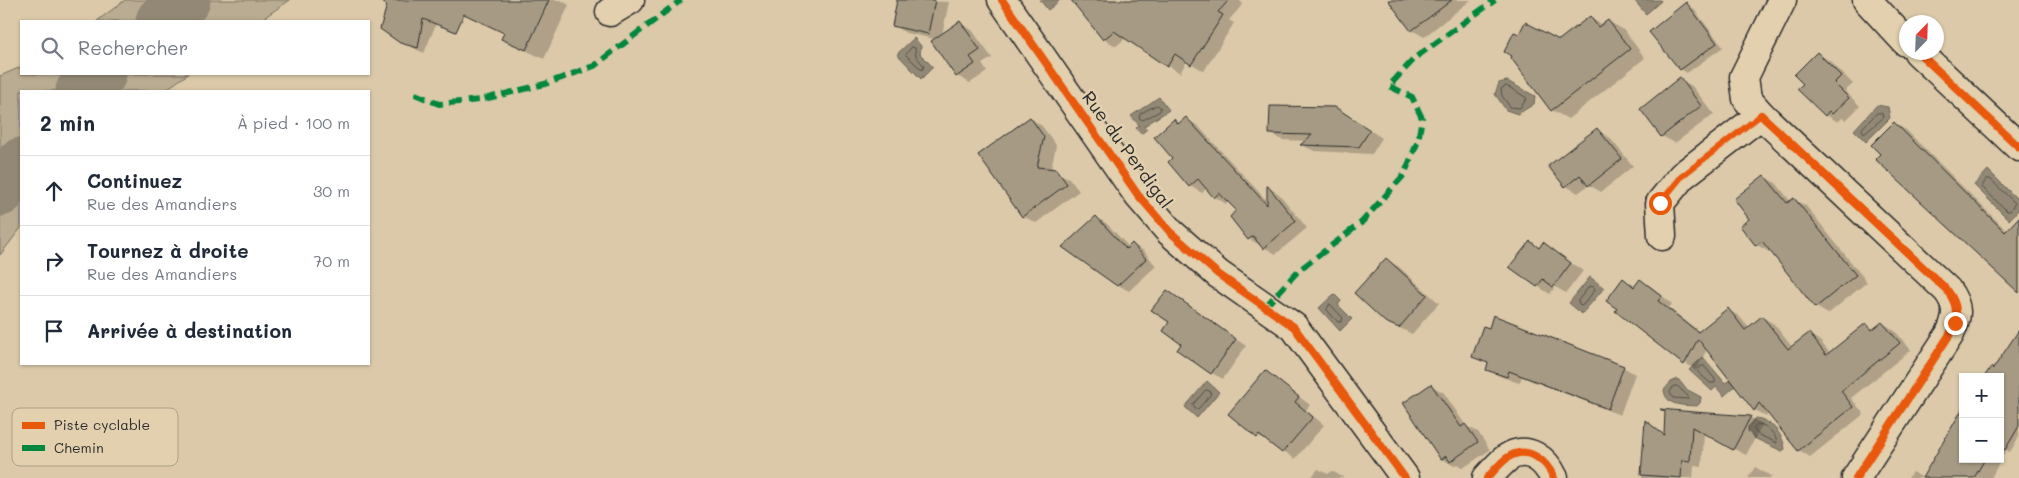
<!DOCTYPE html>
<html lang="fr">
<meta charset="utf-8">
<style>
body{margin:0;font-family:Mali,sans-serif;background:#f6f6f7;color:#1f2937}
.controls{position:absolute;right:15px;bottom:15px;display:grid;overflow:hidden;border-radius:0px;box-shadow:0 1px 4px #0004}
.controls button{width:45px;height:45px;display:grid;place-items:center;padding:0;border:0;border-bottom:1px solid #e0e1e3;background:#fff;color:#1f2937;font:25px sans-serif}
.compass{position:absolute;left:1899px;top:15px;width:45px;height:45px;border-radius:50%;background:#fff;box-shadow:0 1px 4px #0004;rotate:23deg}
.stop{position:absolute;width:15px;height:15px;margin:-11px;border:4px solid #ea580c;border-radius:50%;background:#fff}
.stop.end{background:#ea580c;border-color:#fff;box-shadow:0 1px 5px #0008}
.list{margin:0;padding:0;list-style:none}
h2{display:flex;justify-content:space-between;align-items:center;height:65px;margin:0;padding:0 20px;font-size:21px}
h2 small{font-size:16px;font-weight:400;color:#747a83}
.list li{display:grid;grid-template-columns:32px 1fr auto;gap:15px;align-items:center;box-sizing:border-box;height:70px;padding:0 20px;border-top:1px solid #e0e1e3}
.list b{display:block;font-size:19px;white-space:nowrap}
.list p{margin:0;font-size:16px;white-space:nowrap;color:#747a83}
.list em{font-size:16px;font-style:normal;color:#747a83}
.icon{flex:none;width:28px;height:28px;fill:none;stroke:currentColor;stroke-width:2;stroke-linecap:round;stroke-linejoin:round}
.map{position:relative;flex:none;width:2019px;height:478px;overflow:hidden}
.search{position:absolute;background:#fff;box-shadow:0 1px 4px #0004;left:20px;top:20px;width:350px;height:55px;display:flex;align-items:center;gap:12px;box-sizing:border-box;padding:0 18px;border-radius:0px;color:#747a83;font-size:19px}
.panel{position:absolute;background:#fff;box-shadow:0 1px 4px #0004;left:20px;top:90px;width:350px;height:275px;border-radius:0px}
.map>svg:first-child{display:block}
.green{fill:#baac92;stroke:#726c5e}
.water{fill:#928875;stroke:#696357}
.shadow{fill:#0003}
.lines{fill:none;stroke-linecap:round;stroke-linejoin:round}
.shore{stroke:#545049;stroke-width:1}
.river{stroke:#928875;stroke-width:51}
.building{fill:#a69a84;stroke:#2b2b2b}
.street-casing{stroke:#2b2b2b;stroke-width:31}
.secondary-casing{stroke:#2b2b2b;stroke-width:31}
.street{stroke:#e2d0ae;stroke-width:28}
.secondary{stroke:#e2d0ae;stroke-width:28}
.quiet{stroke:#00873e;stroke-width:6;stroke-dasharray:12 6;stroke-linecap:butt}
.cycleway-casing{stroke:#e2d0ae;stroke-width:11}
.cycleway{stroke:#e8590c;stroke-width:8}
.route{stroke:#ea580c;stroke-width:6}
.labels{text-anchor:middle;stroke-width:5;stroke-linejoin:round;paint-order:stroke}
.street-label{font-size:18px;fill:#2b2b2b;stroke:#e2d0ae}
.key{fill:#e2d0ae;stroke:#ab9e87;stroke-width:1}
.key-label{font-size:14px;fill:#2b2b2b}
</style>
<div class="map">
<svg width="2019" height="478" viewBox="0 0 2019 478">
<rect width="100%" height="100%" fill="#dbc9a9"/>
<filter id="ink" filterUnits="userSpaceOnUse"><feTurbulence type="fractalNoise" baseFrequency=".02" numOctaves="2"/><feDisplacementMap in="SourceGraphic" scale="10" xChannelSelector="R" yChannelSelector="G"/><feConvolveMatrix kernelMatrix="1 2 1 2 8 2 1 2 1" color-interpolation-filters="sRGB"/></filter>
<g filter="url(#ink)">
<!-- green -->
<g class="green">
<path d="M125,0H290L259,21H97Z"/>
<path d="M21,67V74H188L164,91H21V228L0,255V76Z"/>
</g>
<!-- water -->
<g class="water">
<path d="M1040,0H1060L1048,10Z"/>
<path d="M1634,0H1660L1661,1L1646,14Z"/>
<path d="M914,38L921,46L920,54L933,67L921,79L897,54Z"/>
<path d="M1507,81L1535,96L1534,104L1518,114L1506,110L1495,94L1499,83Z"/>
<path d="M1159,97L1169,110L1144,126L1147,129L1141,134L1136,128L1139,125L1131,116Z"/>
<path d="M1877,105L1888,107L1890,118L1866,142L1854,130Z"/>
<path d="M1988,170L2019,201V209L2009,220L1974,185Z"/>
<path d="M1590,277L1604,288L1582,314L1569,303Z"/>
<path d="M1334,294L1341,301L1338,305L1352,319L1340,331L1319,308Z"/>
<path d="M1703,357L1725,383L1730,380L1735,386L1724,396L1716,387L1712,391L1689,370Z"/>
<path d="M1678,379L1686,389L1701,397L1700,403L1697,406C1684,405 1666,407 1664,390L1672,381Z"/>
<path d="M1207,381L1219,392L1197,418L1185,407Z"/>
<path d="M1756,418C1771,420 1783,434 1785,449L1782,451L1754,438L1748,431V427Z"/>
</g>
<!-- shadow -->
<g class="shadow">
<path d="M390,0H446L424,53L401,42Z"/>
<path d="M476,0H561L569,5L544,59L502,39L505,34L470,15Z"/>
<path d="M898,0L949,2L942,35L960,23L972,30L992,58L982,64L987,72L970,83L957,76L935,39L906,33L893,26Z"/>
<path d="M1073,0H1239L1243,4L1229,20L1234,23L1204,71L1187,61L1180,73L1126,38L1116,46L1104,39Z"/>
<path d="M1389,0H1471L1424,37L1412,30Z"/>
<path d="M1686,4L1693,8L1723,47L1687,73L1681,69Z"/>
<path d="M1590,18L1603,25L1608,21L1624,30L1645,58L1568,119L1552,110L1559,42Z"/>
<path d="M1817,53L1830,61L1853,84L1845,91L1860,106L1846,120L1842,118L1838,122L1826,115L1804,84Z"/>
<path d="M1680,79L1692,86L1714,114L1675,143L1662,136Z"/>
<path d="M1348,116L1382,138L1372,154L1314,151L1302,145L1307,141L1282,140L1270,133Z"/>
<path d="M1030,118L1042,126L1056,145L1051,170L1069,178L1079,191L1036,223L1023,216Z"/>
<path d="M1187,119L1198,126L1268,202L1269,188L1279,194L1307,228L1276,254L1249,239L1238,210L1229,201L1226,204L1215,197L1207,188L1202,193L1190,186L1170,162L1174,158L1175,120L1181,124Z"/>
<path d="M1894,123L1906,130L2007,231L2019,218V291L1881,154Z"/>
<path d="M1597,130L1609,137L1633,166L1601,192L1589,185L1578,193L1566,186Z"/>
<path d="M1764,177L1776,183L1791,202L1794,199L1806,206L1867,282L1828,314L1816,307L1771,251L1769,252L1757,245L1742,226L1750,219Z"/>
<path d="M1096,217L1107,224L1129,247L1132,244L1144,251L1156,266L1129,291L1118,285Z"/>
<path d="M1530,242L1540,248L1544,244L1583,271L1566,293L1555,287L1550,294L1537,286Z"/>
<path d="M1386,259L1399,267L1439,303L1412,334L1386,321Z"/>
<path d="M1624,280L1636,287L1640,281L1652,287L1672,304L1669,308L1700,332L1728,310L1739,316L1749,328L1762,317L1774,324L1792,347L1809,334L1820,341L1830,353L1866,324L1874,329L1883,323L1894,330L1911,350L1851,398L1864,414L1810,457L1799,450L1768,413L1766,417L1755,410L1707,349L1696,371L1617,310Z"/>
<path d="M1168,292L1246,346L1223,379L1212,373L1183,344L1170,322Z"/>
<path d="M2012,342L2019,346V437L2010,452L2006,450L1991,478H1924L1963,406V459H2000V377H1986Z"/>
<path d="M1473,356L1623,367L1635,374L1620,415L1522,377L1519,383L1499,376L1487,369L1489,364Z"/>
<path d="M1265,371L1310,405L1306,410L1324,425L1295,459L1271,442L1258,437Z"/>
<path d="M1431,385L1444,393L1466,426L1478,432L1490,450L1463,468L1457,464L1454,466L1442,459Z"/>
<path d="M1666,411L1751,418L1763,424L1746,455L1704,433L1702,467L1694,466L1693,478H1642L1646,422L1665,435Z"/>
<path d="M1755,467L1767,474L1774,478H1748Z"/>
<path d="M1318,469L1328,474L1332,471L1344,478H1311Z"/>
<path d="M1912,472L1923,478H1908Z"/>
</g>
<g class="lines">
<!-- shore -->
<g class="shore">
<path d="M912,47L915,48L916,56L924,66L922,70L906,55Z"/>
<path d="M1507,86L1527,98L1520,108L1510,107L1502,96L1501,89Z"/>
<path d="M1157,105L1161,108L1160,111L1143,120L1139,118L1140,114Z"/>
<path d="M1877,113H1882L1883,118L1864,134L1862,129Z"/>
<path d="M1987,179H1990L2015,203L2010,211H2007L1982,187Z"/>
<path d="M1590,286L1594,287L1595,290L1583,305L1580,306L1578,301Z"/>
<path d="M1330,304L1343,318L1341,322H1338L1327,310Z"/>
<path d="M1701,366H1704L1715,379V383H1710L1698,372Z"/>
<path d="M1674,386H1677L1688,396V399L1673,398L1670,393Z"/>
<path d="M1206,390L1210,391L1211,394L1198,409H1195L1193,405Z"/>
<path d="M1758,424C1766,424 1777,435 1777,443L1757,434L1754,429Z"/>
</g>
<!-- river -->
<g class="river">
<path d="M161,21L185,0"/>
<path d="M81,91L101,74"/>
<path d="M0,191L21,163"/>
</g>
</g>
<!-- building -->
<g class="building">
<path d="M378,0H549L526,50L501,39L504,33L464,14L456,32L423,19L418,48L400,43L380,29L387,5Z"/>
<path d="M897,0H935L928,34L892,26Z"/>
<path d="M1071,0H1229L1218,12L1223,15L1191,65L1175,54L1167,67L1114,31L1103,40Z"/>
<path d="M1388,0H1452L1411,31Z"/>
<path d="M1686,2L1717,43L1680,70L1649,32Z"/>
<path d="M1590,16L1598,27L1608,20L1630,49L1551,111L1511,58L1512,56L1504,52L1514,32L1519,34L1525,22L1559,40Z"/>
<path d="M960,21L980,50L970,57L975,64L956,77L931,41Z"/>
<path d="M1817,52L1841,76L1834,83L1849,98L1832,114L1829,111L1825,116L1797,89L1803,84L1794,75Z"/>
<path d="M1680,77L1701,106L1661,137L1640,109Z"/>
<path d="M1270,106L1335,107L1370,130L1359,147L1300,145L1312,135L1269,134Z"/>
<path d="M1030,117L1044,137L1037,167L1056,169L1067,184L1022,217L978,155Z"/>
<path d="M1186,117L1267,205V185L1296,221L1263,249L1253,236L1248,240L1230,217L1236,210L1219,193L1214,198L1198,179L1189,187L1168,162L1172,158L1154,137L1174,119L1178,124Z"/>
<path d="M1894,122L2005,232L2019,217V293L1875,159L1880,154L1871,145Z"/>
<path d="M1597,128L1622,159L1588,186L1580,175L1565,187L1548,166Z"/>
<path d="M1764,175L1787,203L1794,198L1856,275L1815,308L1762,241L1756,246L1740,226L1749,219L1734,199Z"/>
<path d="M1096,216L1126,249L1132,243L1146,259L1117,286L1062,247Z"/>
<path d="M1530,241L1539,248L1543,242L1571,263L1553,287L1543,279L1537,287L1509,267Z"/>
<path d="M1386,258L1427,295L1399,328L1385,322L1354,293Z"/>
<path d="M1623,278L1634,287L1640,279L1662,296L1658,301L1698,332L1728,308L1745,330L1762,316L1788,349L1809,333L1826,355L1866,323L1872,330L1882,322L1900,343L1841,391L1853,407L1798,451L1759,403L1754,411L1698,339L1684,365L1615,311L1617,309L1606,301Z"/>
<path d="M1167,290L1236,339L1211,374L1177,350L1181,344L1163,331L1169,322L1151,310Z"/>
<path d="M1493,315L1624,366L1608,409L1509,371L1507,377L1486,370L1488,363L1472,357L1483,326L1489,328Z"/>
<path d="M2019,330V426L2005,450L2000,448V377H1984L1991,367L1993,369Z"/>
<path d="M1265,370L1299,397L1295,402L1313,417L1282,453L1259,435L1257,438L1228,414Z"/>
<path d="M1431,384L1461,427L1465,424L1478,442L1450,462L1446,456L1441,460L1403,403Z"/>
<path d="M1963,408V459H1985L1974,478H1922Z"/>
<path d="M1660,409L1694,412L1751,416L1733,450L1692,427L1690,461L1682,460L1681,478L1641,475L1645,420L1664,435L1665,412Z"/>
</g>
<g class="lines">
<defs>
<g id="street">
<path d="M1002,0L1138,195L1170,232L1218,274L1294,327L1405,478"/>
<path d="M610,12L630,0"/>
<path d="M1761,115L1947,290C1959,306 1958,316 1950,334L1856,478"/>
<path d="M1662,236L1660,203L1682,176L1761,115L1747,99L1744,77L1782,0"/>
<path d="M1487,478C1493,472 1499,464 1507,458C1527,444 1546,460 1554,478"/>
</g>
<g id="secondary">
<path d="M1867,0L1906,42"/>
<path d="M1918,52L2019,147"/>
</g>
</defs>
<!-- street casing -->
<use href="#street" class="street-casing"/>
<!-- secondary casing -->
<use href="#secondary" class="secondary-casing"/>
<!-- street -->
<use href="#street" class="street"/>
<!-- secondary -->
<use href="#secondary" class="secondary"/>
<!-- quiet -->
<g class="quiet">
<path d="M415,94L439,104L480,100L545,84L594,66L681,0"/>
<path d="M1265,307L1297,272L1361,223L1404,175L1418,141L1422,118L1412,97L1389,86L1416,57L1495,0"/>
</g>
<defs>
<g id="cycleway">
<path d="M1002,0L1138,195L1170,232L1218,274L1294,327L1405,478"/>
<path d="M1918,52L2019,147"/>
<path d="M1761,115L1947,290C1959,306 1958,316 1950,334L1856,478"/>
<path d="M1487,478C1493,472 1499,464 1507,458C1527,444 1546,460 1554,478"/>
</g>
</defs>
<!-- cycleway casing -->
<use href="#cycleway" class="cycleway-casing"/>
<!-- cycleway -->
<use href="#cycleway" class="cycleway"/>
</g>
</g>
<g class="lines" filter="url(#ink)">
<!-- route -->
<path class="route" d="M1660,203L1682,176L1761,115L1947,290C1956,302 1958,309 1955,323"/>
</g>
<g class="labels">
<!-- street labels -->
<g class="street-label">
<text transform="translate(1127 150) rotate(54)" y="6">Rue du Perdigal</text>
</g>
</g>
<!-- legend -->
<rect x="12" y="408" width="166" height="58" rx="8" class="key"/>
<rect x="22" y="422" width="23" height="7" fill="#e8590c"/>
<rect x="22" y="445" width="23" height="6" fill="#00873e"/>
<g class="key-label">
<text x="54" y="430">Piste cyclable</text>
<text x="54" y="453">Chemin</text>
</g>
</svg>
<div class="controls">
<button>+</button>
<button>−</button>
</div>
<svg class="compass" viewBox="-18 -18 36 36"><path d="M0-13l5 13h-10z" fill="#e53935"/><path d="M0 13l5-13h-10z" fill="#747a83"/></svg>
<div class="stop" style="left:1660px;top:203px"></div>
<div class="stop end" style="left:1955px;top:323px"></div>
<div class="search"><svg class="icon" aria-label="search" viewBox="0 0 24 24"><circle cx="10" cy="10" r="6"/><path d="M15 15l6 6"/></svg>Rechercher</div>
<section class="panel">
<h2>2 min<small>À pied · 100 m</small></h2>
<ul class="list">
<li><svg class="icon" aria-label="ahead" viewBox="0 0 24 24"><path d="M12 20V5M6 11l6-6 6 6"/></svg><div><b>Continuez</b><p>Rue des Amandiers</p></div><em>30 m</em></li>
<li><svg class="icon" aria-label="right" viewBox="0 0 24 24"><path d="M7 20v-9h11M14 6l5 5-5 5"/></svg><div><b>Tournez à droite</b><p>Rue des Amandiers</p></div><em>70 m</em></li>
<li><svg class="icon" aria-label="arrive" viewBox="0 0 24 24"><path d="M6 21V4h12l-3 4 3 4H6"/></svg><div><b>Arrivée à destination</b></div></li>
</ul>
</section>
</div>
